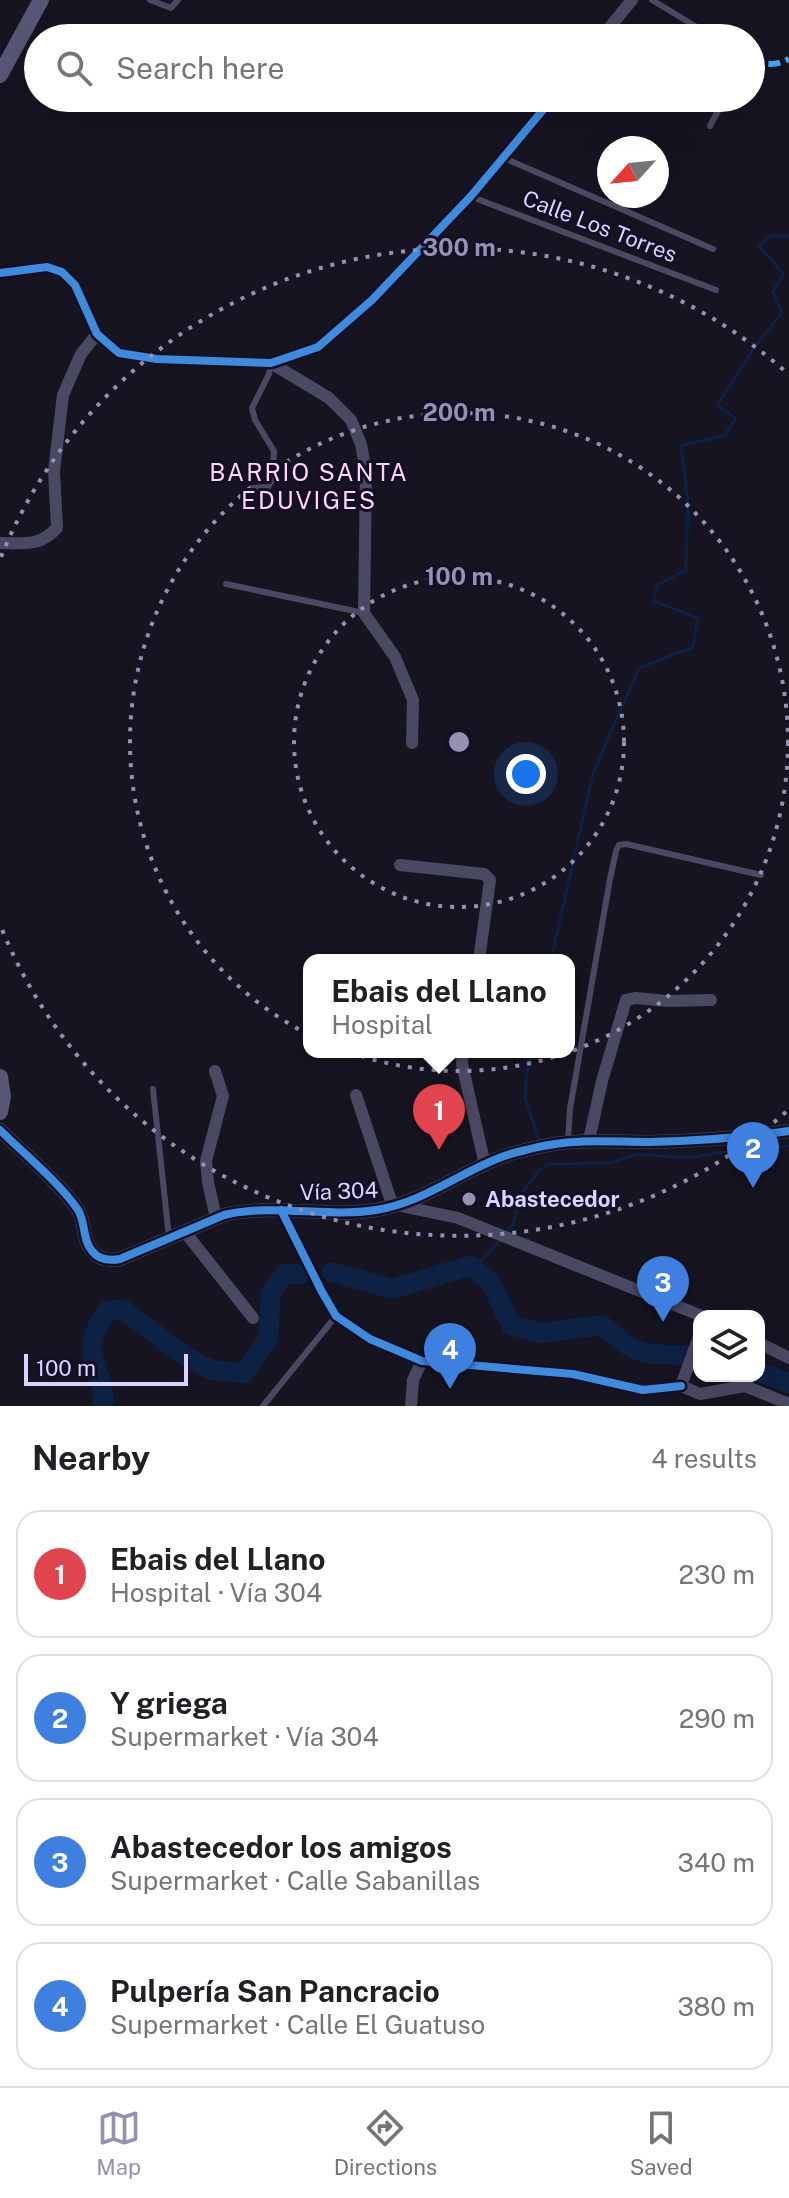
<!DOCTYPE html>
<meta charset="utf-8">
<style>
body{margin:0;font-family:"Public Sans",sans-serif;background:#f6f6f6;color:#202124}
.controls{position:absolute;right:24px;bottom:24px;display:grid;overflow:hidden;border-radius:16px;box-shadow:0 8px 32px #0002}
.controls button{width:72px;height:72px;display:grid;place-items:center;padding:0;border:0;border-bottom:2px solid #e0e0e0;background:#fff;color:#202124;font:40px sans-serif}
.compass{position:absolute;left:597px;top:136px;width:72px;height:72px;border-radius:50%;background:#fff;box-shadow:0 8px 32px #0002;rotate:243deg}
.scale{position:absolute;left:24px;bottom:20px;width:164px;box-sizing:border-box;padding-left:8px;border:4px solid #d9d4ff;border-top:0;font-size:22px;line-height:28px;white-space:nowrap;color:#d9d4ff;-webkit-text-stroke:6px #130f26;paint-order:stroke}
.you{position:absolute;left:526px;top:774px;width:28px;height:28px;margin:-20px;border:6px solid #fff;border-radius:50%;background:#1a73e8;box-shadow:0 0 0 12px #1a73e833}
.badge{display:grid;place-items:center;width:52px;height:52px;border-radius:50%;background:#9591b1;color:#fff;font-size:26px;font-weight:700}
.pin{position:absolute;translate:-50% -66px;filter:drop-shadow(0 2px 4px #0008)}
.pin::after{content:'';position:absolute;top:42px;width:28px;height:24px;background:inherit;clip-path:polygon(0 0,100% 0,50% 100%)}
.popup{position:absolute;left:303px;top:954px;width:272px;height:104px;box-sizing:border-box;display:grid;place-content:center;border-radius:16px;background:#fff;filter:drop-shadow(0 2px 6px #0005);font-size:26px;white-space:nowrap;color:#757577}
.popup b{font-size:30px;color:#202124}
.popup::after{content:'';position:absolute;left:50%;top:100%;margin-left:-16px;border:16px solid transparent;border-top-color:#fff}
.list{margin:0;padding:0;list-style:none}
h2{display:flex;justify-content:space-between;align-items:center;height:104px;margin:0;padding:0 32px;font-size:34px}
h2 small{font-size:26px;font-weight:400;color:#757577}
.list li{display:grid;grid-template-columns:52px 1fr auto;gap:24px;align-items:center;box-sizing:border-box;height:128px;margin:0 16px 16px;padding:0 16px;border:2px solid #e0e0e0;border-radius:24px}
.list b{display:block;font-size:30px;white-space:nowrap}
.list p{margin:0;font-size:26px;white-space:nowrap;color:#757577}
.list em{font-size:26px;font-style:normal;color:#757577}
.icon{flex:none;width:44px;height:44px;fill:none;stroke:currentColor;stroke-width:2;stroke-linecap:round;stroke-linejoin:round}
.map{position:relative;flex:none;width:789px;height:1406px;overflow:hidden}
.search{position:absolute;background:#fff;box-shadow:0 8px 32px #0002;left:24px;right:24px;top:24px;height:88px;display:flex;align-items:center;gap:20px;box-sizing:border-box;padding:0 28px;border-radius:44px;color:#757577;font-size:30px}
.sheet{height:680px;background:#fff}
nav{display:flex;justify-content:space-around;align-items:center;box-sizing:border-box;height:112px;border-top:2px solid #e0e0e0;background:#fff;font-size:22px;color:#757577}
nav a{display:grid;justify-items:center;gap:4px}
nav .on{color:#9591b1}
.map>svg:first-child{display:block}
.lines{fill:none;stroke-linecap:round;stroke-linejoin:round}
.stream{stroke:#0d2144;stroke-width:3}
.river{stroke:#0d2144;stroke-width:20}
.service{stroke:#4a4962;stroke-width:6}
.minor{stroke:#4a4962;stroke-width:12}
.tertiary{stroke:#4a4962;stroke-width:14}
.secondary{stroke:#575674;stroke-width:16}
.quiet{stroke:#3fa9f5;stroke-width:6;stroke-dasharray:12 6;stroke-linecap:butt}
.cycleway-casing{stroke:#130f26;stroke-width:13}
.cycleway{stroke:#408adc;stroke-width:8}
.ring{fill:none;stroke:#9591b1;stroke-width:4;stroke-dasharray:4 8}
.poi-dot{fill:#9591b1;stroke:#130f26;stroke-width:3}
.labels{text-anchor:middle;stroke-width:6;stroke-linejoin:round;paint-order:stroke}
.street-label{font-size:22px;fill:#d9d4ff;stroke:#130f26}
.poi-label{font-size:22px;font-weight:bold;fill:#d9d4ff;stroke:#130f26;text-anchor:start}
.neighbourhood-label{font-size:24px;letter-spacing:2px;fill:#ffd6f0;stroke:#130f26}
.centre{fill:#9591b1;stroke:#130f26;stroke-width:4}
.ring-label{font-size:24px;text-anchor:middle;font-weight:bold;fill:#9591b1;stroke:#130f26;stroke-width:6;stroke-linejoin:round;paint-order:stroke}
</style>
<div class="map">
<svg width="789" height="1406" viewBox="0 0 789 1406">
<rect width="100%" height="100%" fill="#161421"/>
<g class="lines">
<!-- stream -->
<g class="stream">
<path d="M551,960L593,773L639,668L693,647L698,618L654,601L657,585L686,570L688,502L681,446L725,435L736,418L717,406L755,346L782,313L773,291L784,274L759,246L771,236H789"/>
<path d="M529,1052L525,1098L540,1142"/>
<path d="M505,1234L513,1224L522,1192L539,1171L549,1164L610,1163L637,1154L690,1158L746,1148L789,1146"/>
<path d="M470,1266L483,1259L500,1240"/>
</g>
<!-- river -->
<g class="river">
<path d="M332,1272L392,1289L470,1266L490,1281L511,1325L541,1333L602,1325C637,1355 638,1354 684,1355"/>
<path d="M759,1372L789,1383"/>
<path d="M103,1406C106,1380 93,1369 92,1347C92,1334 100,1321 107,1311L122,1309L185,1356L211,1370L244,1373L268,1339L271,1292L285,1274H300"/>
</g>
<!-- service -->
<g class="service">
<path d="M150,0L171,8L178,0"/>
<path d="M652,0L715,38"/>
<path d="M710,126L725,98"/>
<path d="M504,158L713,249"/>
<path d="M472,197L716,290"/>
<path d="M252,488L268,487L272,480L274,451L255,420L252,408L269,374L271,363"/>
<path d="M226,584L364,613"/>
<path d="M153,1089L169,1237"/>
<path d="M568,1141L570,1109L610,879L616,851L619,845L626,844L761,875"/>
<path d="M263,1406L336,1316"/>
</g>
<!-- minor -->
<g class="minor">
<path d="M601,38L632,0"/>
<path d="M0,273L47,267L62,272L75,285L97,334L119,353L157,359L271,363L318,347L372,300L471,196L553,98"/>
<path d="M271,363L329,398L351,420L361,444L366,472L364,613L395,657L413,700L412,743"/>
<path d="M0,543C25,543 39,547 57,528L54,471L63,395L81,354L97,334"/>
<path d="M400,865L484,874L490,880L479,960"/>
<path d="M463,1052L462,1064L485,1165"/>
<path d="M215,1071L223,1096L206,1161L208,1182L216,1218"/>
<path d="M356,1095L393,1207"/>
<path d="M589,1140L602,1081L626,1000L636,998L667,1001L711,1000"/>
<path d="M401,1206L458,1218L702,1316"/>
<path d="M281,1210L322,1292L336,1316L370,1339L422,1361L573,1374L643,1390L681,1386"/>
<path d="M185,1232L253,1318"/>
<path d="M759,1343L789,1358"/>
<path d="M681,1386L700,1394L745,1386L789,1404"/>
<path d="M681,1386L699,1336"/>
<path d="M411,1406L413,1380L422,1361"/>
</g>
<!-- tertiary -->
<path class="tertiary" d="M0,1130C23,1153 61,1184 78,1210C86,1223 82,1239 92,1251C99,1260 109,1261 120,1259L224,1215C274,1203 326,1218 376,1210C421,1203 458,1174 499,1158C510,1153 523,1151 534,1148C573,1138 610,1142 649,1142C695,1141 743,1138 789,1131"/>
<!-- secondary -->
<g class="secondary">
<path d="M0,75L41,0"/>
<path d="M0,1077L3,1097L0,1112"/>
</g>
<!-- quiet -->
<path class="quiet" d="M751,59C765,65 775,66 789,59"/>
<defs>
<g id="cycleway">
<path d="M0,273L47,267L62,272L75,285L97,334L119,353L157,359L271,363L318,347L372,300L471,196L553,98"/>
<path d="M0,1130C23,1153 61,1184 78,1210C86,1223 82,1239 92,1251C99,1260 109,1261 120,1259L224,1215C274,1203 326,1218 376,1210C421,1203 458,1174 499,1158C510,1153 523,1151 534,1148C573,1138 610,1142 649,1142C695,1141 743,1138 789,1131"/>
<path d="M281,1210L322,1292L336,1316L370,1339L422,1361L573,1374L643,1390L681,1386"/>
</g>
</defs>
<!-- cycleway casing -->
<use href="#cycleway" class="cycleway-casing"/>
<!-- cycleway -->
<use href="#cycleway" class="cycleway"/>
</g>
<!-- distance rings -->
<g class="ring">
<circle cx="459" cy="742" r="165"/>
<circle cx="459" cy="742" r="329"/>
<path d="M786 1112A494 494 0 0 1 1 927M1 557A494 494 0 0 1 786 372"/>
</g>
<!-- markers -->
<circle class="poi-dot" cx="469" cy="1199" r="8"/>
<g class="labels">
<!-- street labels -->
<g class="street-label">
<text transform="translate(600 226) rotate(21)" y="8">Calle Los Torres</text>
<text transform="translate(339 1191) rotate(-2)" y="8">Vía 304</text>
</g>
<!-- poi labels -->
<g class="poi-label">
<text x="485" y="1207">Abastecedor</text>
</g>
<!-- neighbourhood labels -->
<g class="neighbourhood-label">
<text x="309" y="481">BARRIO SANTA<tspan x="309" dy="28">EDUVIGES</tspan></text>
</g>
</g>
<circle cx="459" cy="742" r="12" class="centre"/>
<g class="ring-label">
<text x="459" y="256">300 m</text>
<text x="459" y="421">200 m</text>
<text x="459" y="585">100 m</text>
</g>
</svg>
<div class="controls">
<button><svg class="icon" aria-label="layers" viewBox="0 0 24 24"><path d="M12 4l9 5-9 5-9-5zM3 14l9 5 9-5"/></svg></button>
</div>
<svg class="compass" viewBox="-18 -18 36 36"><path d="M0-13l5 13h-10z" fill="#e53935"/><path d="M0 13l5-13h-10z" fill="#757577"/></svg>
<div class="scale">100 m</div>
<div class="you"></div>
<div class="pin badge" style="left:439px;top:1150px;background:#e0444e">1</div>
<div class="popup"><b>Ebais del Llano</b>Hospital</div>
<div class="pin badge" style="left:753px;top:1188px;background:#3f7fe0">2</div>
<div class="pin badge" style="left:663px;top:1322px;background:#3f7fe0">3</div>
<div class="pin badge" style="left:450px;top:1389px;background:#3f7fe0">4</div>
<div class="search"><svg class="icon" aria-label="search" viewBox="0 0 24 24"><circle cx="10" cy="10" r="6"/><path d="M15 15l6 6"/></svg>Search here</div>
</div>
<section class="sheet">
<h2>Nearby<small>4 results</small></h2>
<ul class="list">
<li><span class="badge" style="background:#e0444e">1</span><div><b>Ebais del Llano</b><p>Hospital · Vía 304</p></div><em>230 m</em></li>
<li><span class="badge" style="background:#3f7fe0">2</span><div><b>Y griega</b><p>Supermarket · Vía 304</p></div><em>290 m</em></li>
<li><span class="badge" style="background:#3f7fe0">3</span><div><b>Abastecedor los amigos</b><p>Supermarket · Calle Sabanillas</p></div><em>340 m</em></li>
<li><span class="badge" style="background:#3f7fe0">4</span><div><b>Pulpería San Pancracio</b><p>Supermarket · Calle El Guatuso</p></div><em>380 m</em></li>
</ul>
</section>
<nav>
<a class="on"><svg class="icon" aria-label="map" viewBox="0 0 24 24"><path d="M3 6l6-2 6 2 6-2v14l-6 2-6-2-6 2zM9 4v14M15 6v14"/></svg>Map</a>
<a><svg class="icon" aria-label="directions" viewBox="0 0 24 24"><path d="M12 3l9 9-9 9-9-9zM9 14v-3h6M13 9l2 2-2 2"/></svg>Directions</a>
<a><svg class="icon" aria-label="saved" viewBox="0 0 24 24"><path d="M7 4h10v16l-5-4-5 4z"/></svg>Saved</a>
</nav>
